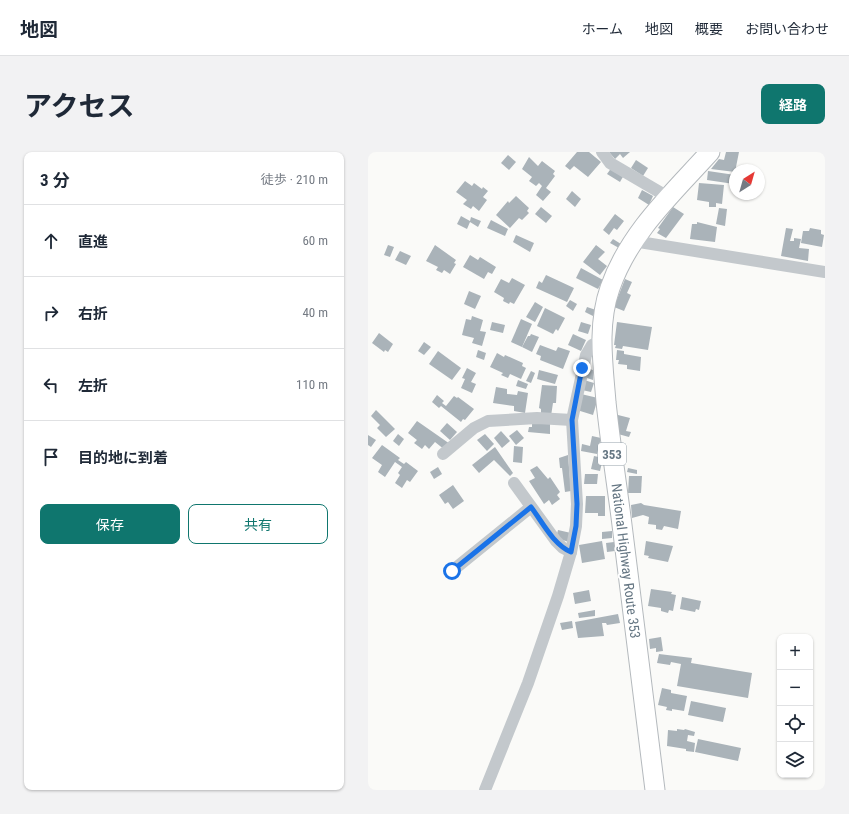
<!DOCTYPE html>
<html lang="ja">
<meta charset="utf-8">
<style>
body{margin:0;font-family:"Roboto Condensed","Noto Sans JP",sans-serif;background:#f2f2f3;color:#1f2937}
.controls{position:absolute;right:12px;bottom:12px;display:grid;overflow:hidden;border-radius:8px;box-shadow:0 1px 3px #0004}
.controls button{width:36px;height:36px;display:grid;place-items:center;padding:0;border:0;border-bottom:1px solid #e0e1e3;background:#fff;color:#1f2937;font:20px sans-serif}
.compass{position:absolute;left:361px;top:12px;width:36px;height:36px;border-radius:50%;background:#fff;box-shadow:0 1px 3px #0004;rotate:37deg}
.stop{position:absolute;width:12px;height:12px;margin:-9px;border:3px solid #1a73e8;border-radius:50%;background:#fff}
.stop.end{background:#1a73e8;border-color:#fff;box-shadow:0 1px 4px #0008}
.list{margin:0;padding:0;list-style:none}
h2{display:flex;justify-content:space-between;align-items:center;height:52px;margin:0;padding:0 16px;font-size:17px}
h2 small{font-size:13px;font-weight:400;color:#747a83}
.list li{display:grid;grid-template-columns:26px 1fr auto;gap:12px;align-items:center;box-sizing:border-box;height:72px;padding:0 16px;border-top:1px solid #e0e1e3}
.list b{display:block;font-size:15px;white-space:nowrap}
.list em{font-size:13px;font-style:normal;color:#747a83}
.actions{display:flex;gap:8px;padding:12px 16px}
.actions a{flex:1;padding:9px 0;border:1px solid #0f766e;border-radius:8px;text-align:center;font-size:14px;color:#0f766e}
.actions .main{background:#0f766e;color:#fff}
.icon{flex:none;width:22px;height:22px;fill:none;stroke:currentColor;stroke-width:2;stroke-linecap:round;stroke-linejoin:round}
.map{position:relative;flex:none;width:457px;height:638px;overflow:hidden;border-radius:8px}
header{display:flex;align-items:center;gap:24px;box-sizing:border-box;height:56px;padding:0 20px;background:#fff;border-bottom:1px solid #e0e1e3}
header strong{font-size:19px}
nav{display:flex;gap:22px;margin-inline-start:auto;font-size:14px}
.intro{display:flex;align-items:center;justify-content:space-between;box-sizing:border-box;height:96px;padding:0 24px}
h1{margin:0;font-size:28px}
.button{padding:10px 18px;border-radius:8px;background:#0f766e;color:#fff;font-size:14px;font-weight:700}
main{display:flex;gap:24px;padding:0 24px}
aside{flex:1;background:#fff;border-radius:8px;box-shadow:0 1px 3px #0004}
.map>svg:first-child{display:block}
.building{fill:#aab3b9}
.lines{fill:none;stroke-linecap:round;stroke-linejoin:round}
.trunk-casing{stroke:#b4b9bd;stroke-width:21}
.minor{stroke:#c3c8cc;stroke-width:12}
.trunk{stroke:#fff;stroke-width:19}
.route{stroke:#1a73e8;stroke-width:5}
.labels{text-anchor:middle;stroke-width:4;stroke-linejoin:round;paint-order:stroke}
.shield{fill:#fff;stroke:#939fa8;stroke-width:1}
.shield-label{font-size:13px;font-weight:bold;fill:#657683}
.street-label{font-size:14px;fill:#657683;stroke:#fff}
</style>
<header>
<strong>地図</strong>
<nav><a>ホーム</a><a>地図</a><a>概要</a><a>お問い合わせ</a></nav>
</header>
<div class="intro"><h1>アクセス</h1><a class="button">経路</a></div>
<main>
<aside>
<h2>3 分<small>徒歩 · 210 m</small></h2>
<ul class="list">
<li><svg class="icon" aria-label="ahead" viewBox="0 0 24 24"><path d="M12 20V5M6 11l6-6 6 6"/></svg><div><b>直進</b></div><em>60 m</em></li>
<li><svg class="icon" aria-label="right" viewBox="0 0 24 24"><path d="M7 20v-9h11M14 6l5 5-5 5"/></svg><div><b>右折</b></div><em>40 m</em></li>
<li><svg class="icon" aria-label="left" viewBox="0 0 24 24"><path d="M17 20v-9H6M10 6l-5 5 5 5"/></svg><div><b>左折</b></div><em>110 m</em></li>
<li><svg class="icon" aria-label="arrive" viewBox="0 0 24 24"><path d="M6 21V4h12l-3 4 3 4H6"/></svg><div><b>目的地に到着</b></div></li>
</ul>
<div class="actions"><a class="main">保存</a><a>共有</a></div>
</aside>
<div class="map">
<svg width="457" height="638" viewBox="0 0 457 638">
<rect width="100%" height="100%" fill="#fafaf8"/>
<!-- building -->
<g class="building">
<path d="M209,0H221L233,10L220,25L206,14L202,18L197,14Z"/>
<path d="M241,0H262L255,6L252,2L247,7Z"/>
<path d="M358,0H371L367,20L343,17L351,7L356,8Z"/>
<path d="M140,3L148,10L141,18L133,11Z"/>
<path d="M161,5L170,14L174,9L187,19L185,22L187,24L178,36L183,40L175,49L168,43L174,34L171,31L168,34L161,29L164,25L154,17Z"/>
<path d="M268,8L280,16L275,24L263,16Z"/>
<path d="M244,15L256,23L252,30L239,22Z"/>
<path d="M340,19L367,23L366,32L339,28Z"/>
<path d="M97,29L104,34L106,31L114,37L115,35L120,39L115,45L119,48L111,59L105,54L103,57L95,52L99,48L88,40Z"/>
<path d="M331,31L356,33L354,52L348,51V55H341V50L329,48Z"/>
<path d="M274,38L285,44L281,53L270,46Z"/>
<path d="M204,39L213,47L207,55L198,47Z"/>
<path d="M148,44L161,56L159,59L161,61L154,68L151,66L142,76L128,63L140,49L141,51Z"/>
<path d="M173,55L184,64L178,71L167,62Z"/>
<path d="M305,55L316,62L298,86L289,81L292,77L290,76Z"/>
<path d="M351,56L359,57L357,74L348,72Z"/>
<path d="M247,62L256,69L249,78L246,76L241,83L235,78Z"/>
<path d="M93,64L102,69L103,65L113,69L110,75L102,70L99,77L89,72Z"/>
<path d="M123,68L140,77L137,84L119,76Z"/>
<path d="M329,70L349,75L347,90L322,87L324,72H329Z"/>
<path d="M418,76L425,77L422,89H426V86L433,87L431,96L441,97L440,109L413,104Z"/>
<path d="M442,76L453,78V82L456,83L454,95L433,91L435,79H441Z"/>
<path d="M148,83L166,91L162,100L145,90Z"/>
<path d="M245,87L253,92L251,96L242,91Z"/>
<path d="M20,93L26,95L22,105L16,103Z"/>
<path d="M67,93L88,108L86,111L88,112L82,122L76,118L74,121L68,118L70,115L58,109Z"/>
<path d="M228,93L237,100L230,107L239,114L232,123L215,110Z"/>
<path d="M32,99L43,104L38,113L27,108Z"/>
<path d="M102,103L110,108L112,105L128,115L124,122L120,120L116,127L95,115Z"/>
<path d="M213,116L235,128L230,137L208,126Z"/>
<path d="M178,123L206,136L199,150L168,136L171,129L174,131Z"/>
<path d="M144,126L157,133L146,152L142,150L141,152L135,149L136,146L126,140L133,127L141,131Z"/>
<path d="M257,127L264,130L259,141L263,143L256,159L246,155Z"/>
<path d="M101,139L113,144L107,157L96,152Z"/>
<path d="M202,148L209,152L205,159L198,154Z"/>
<path d="M167,150L175,155L167,170L158,165Z"/>
<path d="M219,155L228,158L225,164L217,160Z"/>
<path d="M177,156L197,166L190,179L188,177L185,182L169,174Z"/>
<path d="M104,164L115,168L112,179L118,180L114,194L104,191L106,186L94,183L98,167L103,168Z"/>
<path d="M153,167L164,172L154,195L143,190Z"/>
<path d="M124,170L137,173L135,181L122,178Z"/>
<path d="M213,170L223,173L220,182L210,179Z"/>
<path d="M249,170L284,175L280,198L255,194L254,197L247,196L248,193H246Z"/>
<path d="M11,181L25,192L20,200L17,198L16,200L4,191Z"/>
<path d="M163,182L171,185L164,200L154,195L160,184H162Z"/>
<path d="M205,182L218,188L213,199L200,193Z"/>
<path d="M56,190L63,195L56,203L50,199Z"/>
<path d="M172,193L188,199L190,195L202,199L195,217L172,208L173,204L168,202Z"/>
<path d="M110,198L118,201L116,208L108,205Z"/>
<path d="M249,198L256,199V202L273,205L272,219L259,217V213L250,212L251,208H248Z"/>
<path d="M70,199L93,216L84,228L61,212Z"/>
<path d="M129,201L136,205L137,203L155,211L154,214L158,216L153,227L142,222L140,226L133,223L135,221L122,215Z"/>
<path d="M99,216L108,221L103,230L108,232L104,241L93,236L97,227L94,226Z"/>
<path d="M218,216L225,218V228L216,225Z"/>
<path d="M171,218L190,223L187,232L169,227Z"/>
<path d="M163,219L167,221L163,231L158,229Z"/>
<path d="M150,228L160,232L158,237L148,234Z"/>
<path d="M216,228L226,231L223,240L214,238Z"/>
<path d="M174,233L189,234L188,251H185L183,264L173,263V257L171,256Z"/>
<path d="M128,235L139,237V242L149,243L150,239L160,241L157,261L146,259V254L125,251Z"/>
<path d="M213,242L230,246L225,263L209,258Z"/>
<path d="M69,243L76,249L74,251L78,254L86,244L89,246L90,245L106,257L97,268L95,267L93,270L73,254L71,256L64,250Z"/>
<path d="M8,258L27,277L18,285L9,276L12,273L3,264Z"/>
<path d="M250,263L262,266L258,279L263,280L261,285L250,282L251,277L246,276Z"/>
<path d="M49,269L82,292L77,298L67,290L61,297L57,293L54,297L46,291L49,288L40,281Z"/>
<path d="M79,271L89,280L82,288L72,279Z"/>
<path d="M164,271L182,272V282L160,280L161,275H164Z"/>
<path d="M149,278L156,286L148,293L141,284Z"/>
<path d="M133,279L142,289L134,296L126,286Z"/>
<path d="M30,282L36,287L31,294L25,289Z"/>
<path d="M117,282L126,292L119,299L109,288Z"/>
<path d="M0,283L8,288L3,295L0,293Z"/>
<path d="M224,284L233,286L229,302L213,299L214,292L222,294Z"/>
<path d="M14,293L32,306L30,308L36,312L38,310L50,319L42,330L39,328L34,336L27,331L32,323L30,321L34,315L27,310L17,325L10,320L14,313L4,306Z"/>
<path d="M146,294L155,295L154,311L145,310Z"/>
<path d="M127,295L145,321L142,324L126,308L111,321L104,313Z"/>
<path d="M200,303L203,339L197,340L194,316H192L191,306Z"/>
<path d="M226,304L235,306L232,319L223,317Z"/>
<path d="M169,314L180,327L182,325L192,340L189,343L192,347L184,353L181,348L176,352L161,329L167,326L162,318Z"/>
<path d="M70,315L74,322L66,327L62,320Z"/>
<path d="M260,316L269,318V322L259,320Z"/>
<path d="M217,322H230L229,332H216Z"/>
<path d="M261,324H274L273,341H260Z"/>
<path d="M85,333L96,349L85,357L80,350L77,352L71,343Z"/>
<path d="M218,344H237V364H230V361H217Z"/>
<path d="M273,351L276,353L313,359L310,377L296,374L294,378L288,377V373L280,372L281,365L275,363L264,366L263,353Z"/>
<path d="M190,378L203,381L201,390L188,386Z"/>
<path d="M244,379V386L234,387V380Z"/>
<path d="M234,389L237,407L214,411L211,393Z"/>
<path d="M278,389L305,394L300,410L280,406L281,404L276,403Z"/>
<path d="M246,390L247,399L239,400L238,391Z"/>
<path d="M283,437L304,440L303,442L308,443L305,459L301,458L300,461L293,459V456L280,454Z"/>
<path d="M221,438L223,449L207,452L205,441Z"/>
<path d="M314,445L333,449L331,458L328,457L327,460L312,457Z"/>
<path d="M227,458V464L211,466L210,461Z"/>
<path d="M250,462L252,471L239,473L238,471H234L236,484L210,486L207,470Z"/>
<path d="M204,469L205,476L194,478L192,471Z"/>
<path d="M293,485L295,499L288,500V496L282,497L281,487Z"/>
<path d="M291,502L324,506L323,511L384,521L380,546L309,534L313,512L303,510L302,513L289,511Z"/>
<path d="M294,536L303,538V541L319,544L316,559L304,557V559L298,558L299,555L290,553Z"/>
<path d="M323,549L358,556L355,570L320,563Z"/>
<path d="M309,577L316,578L317,577L327,580L326,584L320,583L319,589L327,591L326,600L318,599V597L299,594L300,578L309,579Z"/>
<path d="M330,587L373,596L370,609L327,600Z"/>
</g>
<g class="lines">
<defs>
<path id="trunk" d="M287,638C276,547 265,456 253,365C248,327 242,288 238,250C235,212 229,173 242,136C261,81 304,42 342,0"/>
</defs>
<!-- trunk casing -->
<use href="#trunk" class="trunk-casing"/>
<!-- minor -->
<g class="minor">
<path d="M234,0L242,11L300,45"/>
<path d="M265,89L457,120"/>
<path d="M75,302L106,276L120,269L169,266L204,268"/>
<path d="M146,331L188,389L195,396L203,400"/>
<path d="M84,419L163,355"/>
<path d="M117,638L160,531L190,444L203,400L208,374L209,352L204,268L218,203L224,193L234,188"/>
</g>
<!-- trunk -->
<use href="#trunk" class="trunk"/>
</g>
<g class="lines">
<!-- route -->
<path class="route" d="M84,419L163,355C175,371 185,392 203,400L208,374L209,352L204,268L214,216"/>
</g>
<g class="labels">
<!-- shield labels -->
<rect class="shield" x="230" y="291" width="28" height="22" rx="3"/>
<g class="shield-label">
<text x="244" y="307">353</text>
</g>
<!-- street labels -->
<g class="street-label">
<text transform="translate(258 409) rotate(83)" y="5">National Highway Route 353</text>
</g>
</g>
</svg>
<div class="controls">
<button>+</button>
<button>−</button>
<button><svg class="icon" aria-label="locate" viewBox="0 0 24 24"><circle cx="12" cy="12" r="6"/><path d="M12 2v4M12 18v4M2 12h4M18 12h4"/></svg></button>
<button><svg class="icon" aria-label="layers" viewBox="0 0 24 24"><path d="M12 4l9 5-9 5-9-5zM3 14l9 5 9-5"/></svg></button>
</div>
<svg class="compass" viewBox="-18 -18 36 36"><path d="M0-13l5 13h-10z" fill="#e53935"/><path d="M0 13l5-13h-10z" fill="#747a83"/></svg>
<div class="stop" style="left:84px;top:419px"></div>
<div class="stop end" style="left:214px;top:216px"></div>
</div>
</main>
